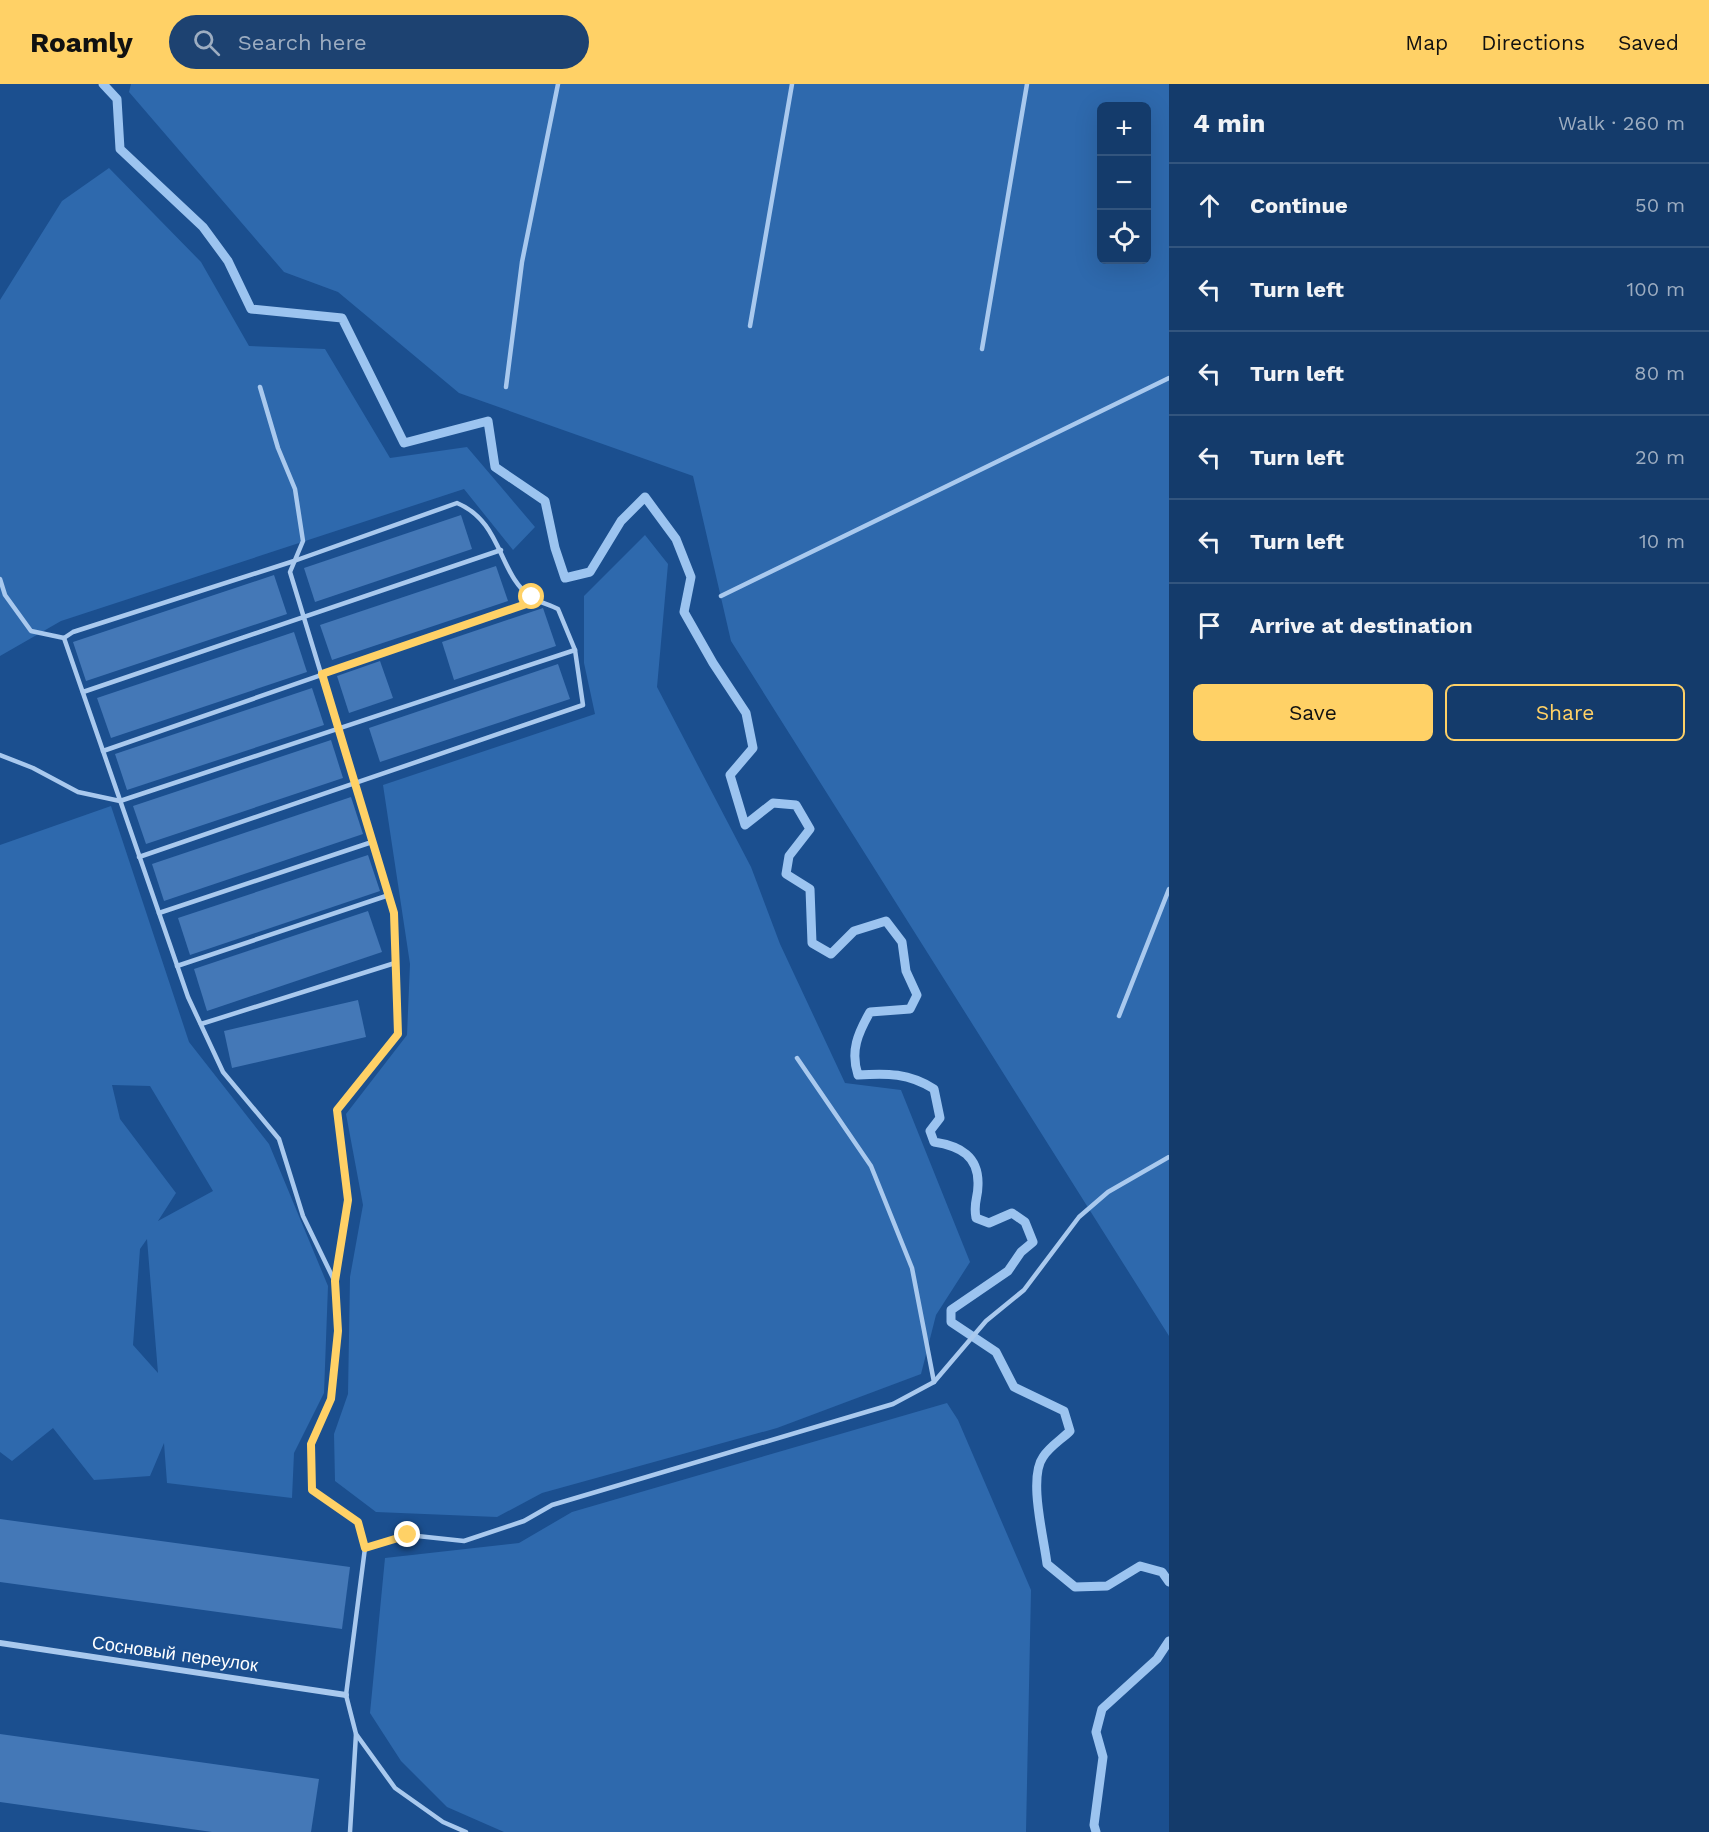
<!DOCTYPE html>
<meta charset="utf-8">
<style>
body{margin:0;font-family:"Work Sans",sans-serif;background:#1d4271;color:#f1f3f6}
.controls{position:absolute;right:18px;top:18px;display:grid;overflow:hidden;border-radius:9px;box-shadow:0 6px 24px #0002}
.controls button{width:54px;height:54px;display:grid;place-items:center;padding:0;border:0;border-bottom:2px solid #33557e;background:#143b6b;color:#f1f3f6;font:30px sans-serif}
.stop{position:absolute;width:18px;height:18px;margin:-14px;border:4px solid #ffd166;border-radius:50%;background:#fff}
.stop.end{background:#ffd166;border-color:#fff;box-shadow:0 2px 6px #0008}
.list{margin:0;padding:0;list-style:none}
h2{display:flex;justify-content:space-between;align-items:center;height:78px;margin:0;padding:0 24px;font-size:26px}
h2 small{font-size:20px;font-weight:400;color:#9dadc1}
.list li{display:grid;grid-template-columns:39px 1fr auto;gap:18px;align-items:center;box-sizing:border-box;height:84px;padding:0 24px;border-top:2px solid #33557e}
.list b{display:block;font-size:22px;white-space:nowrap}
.list em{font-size:20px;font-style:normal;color:#9dadc1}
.actions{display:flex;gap:12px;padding:18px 24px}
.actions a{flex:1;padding:14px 0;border:2px solid #ffd166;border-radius:9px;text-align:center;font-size:21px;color:#ffd166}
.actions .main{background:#ffd166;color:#111}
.icon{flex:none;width:33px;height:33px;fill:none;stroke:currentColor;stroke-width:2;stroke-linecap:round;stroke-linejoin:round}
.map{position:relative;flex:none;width:1169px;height:1748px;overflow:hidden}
header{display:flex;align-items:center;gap:36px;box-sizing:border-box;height:84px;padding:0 30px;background:#ffd166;color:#111}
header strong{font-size:28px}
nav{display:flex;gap:33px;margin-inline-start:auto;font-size:21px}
.search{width:420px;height:54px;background:#1d4271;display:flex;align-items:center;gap:15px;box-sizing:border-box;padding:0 21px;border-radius:33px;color:#9dadc1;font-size:22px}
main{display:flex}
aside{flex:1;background:#143b6b}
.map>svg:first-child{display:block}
.green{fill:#2e69ad;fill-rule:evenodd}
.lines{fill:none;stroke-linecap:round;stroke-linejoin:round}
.stream{stroke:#9cc4f0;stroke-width:9}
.building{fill:#4478b7}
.lane{stroke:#a9c9ee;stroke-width:4.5}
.street{stroke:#a9c9ee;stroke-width:6}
.route{stroke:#ffd166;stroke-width:8}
.labels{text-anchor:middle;stroke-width:4.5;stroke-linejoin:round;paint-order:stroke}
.street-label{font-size:18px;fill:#fff;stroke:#1b4f8f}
</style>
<header>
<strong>Roamly</strong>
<div class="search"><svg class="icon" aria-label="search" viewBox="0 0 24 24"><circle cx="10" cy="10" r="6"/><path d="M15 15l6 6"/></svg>Search here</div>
<nav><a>Map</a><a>Directions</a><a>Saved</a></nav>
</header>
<main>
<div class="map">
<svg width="1169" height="1748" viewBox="0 0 1169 1748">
<rect width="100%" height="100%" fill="#1b4f8f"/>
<!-- green -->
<g class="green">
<path d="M131,0H1169V1252L731,557L693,392L459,309L338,208L284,188L129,8ZM1102,22H1146V176H1102Z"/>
<path d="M109,84L201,178L249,262L325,265L390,374L467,363L535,443L513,466L464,405L61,537L0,572V216L62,117Z"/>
<path d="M645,451L668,480L657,603L751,783L780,860L845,999L901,1006L970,1178L936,1231L921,1290L777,1344L542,1409L497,1433L376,1428L335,1397L334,1350L348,1310L350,1193L363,1121L346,1030L407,951L410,880L383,701L595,630L584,579V512Z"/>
<path d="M111,722L189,958L269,1060L328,1202L324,1309L294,1369L292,1414L167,1399L164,1359L150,1392L94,1396L53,1344L12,1377L0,1368V761ZM112,1001L150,1002L213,1107L158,1137L176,1109L120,1035ZM147,1155L158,1289L133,1261L140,1165Z"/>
<path d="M947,1319L958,1336L1031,1506L1026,1748H504L447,1723L401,1677L370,1629L385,1474L519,1459L572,1428Z"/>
</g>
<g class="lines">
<!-- stream -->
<g class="stream">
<path d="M103,0L117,15L120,65L203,143L228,177L251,225L342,234L404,359L488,337L495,383L545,417L555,464L565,494L590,488L621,437L645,413L676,455L691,493L684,528L713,579L746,629L753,664L730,691L745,741L773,719L796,721L810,745L789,772L786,790L810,805L812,859L831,870L854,847L886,837L902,858L906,887L917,911L910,925L870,928C858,949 850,967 858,991C887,989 909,989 934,1005L940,1034L930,1047L934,1058C960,1062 979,1072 978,1101C978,1115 973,1118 976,1134L989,1139L1012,1129L1025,1138L1033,1158L1021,1168L1008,1187L951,1226V1238L996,1268L1014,1303L1064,1327L1070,1347C1062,1355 1049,1363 1043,1373C1028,1394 1044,1454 1047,1480L1075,1503L1107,1502L1140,1482L1162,1488L1169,1498"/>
<path d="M1096,1748L1094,1741L1103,1673L1096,1648L1102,1625L1157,1575L1169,1557"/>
</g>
</g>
<!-- building -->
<g class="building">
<path d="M461,431L472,465L315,518L304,484Z"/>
<path d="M496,482L508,517L332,576L320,541Z"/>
<path d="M274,491L287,530L86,597L73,558Z"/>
<path d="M543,524L556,562L454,596L442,558Z"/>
<path d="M294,548L307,588L111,654L97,614Z"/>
<path d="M380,577L393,614L349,629L337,592Z"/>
<path d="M558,580L570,615L380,678L369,644Z"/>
<path d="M312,604L324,641L127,706L115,670Z"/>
<path d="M331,656L343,694L146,760L133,722Z"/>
<path d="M351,713L363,750L164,817L152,780Z"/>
<path d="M368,771L380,807L190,871L178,834Z"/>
<path d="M368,827L382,868L207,927L194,885Z"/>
<path d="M358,916L366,953L232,984L224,947Z"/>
<path d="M0,1435L350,1483L342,1545L0,1498Z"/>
<path d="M0,1650L319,1695L311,1748H212L0,1718Z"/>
</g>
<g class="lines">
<!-- lane -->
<g class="lane">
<path d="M750,242L792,0"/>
<path d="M982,265L1027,0"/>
<path d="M260,303L278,364L295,405L303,457L290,488L394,829L397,950L337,1026L348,1116L335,1197L338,1247L331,1315L311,1360L313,1406L358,1438L365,1464L346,1611L356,1650L395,1704L443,1738L466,1748"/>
<path d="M506,303L522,178L558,0"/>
<path d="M0,495L5,511L31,547L64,554L73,548L294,477L457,419C503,438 498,491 532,514C539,518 550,521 558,525L575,566L583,621L139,773"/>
<path d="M721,512L1169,294"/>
<path d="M64,554L188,913L223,988L279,1055L303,1132L334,1196"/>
<path d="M83,608L501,466"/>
<path d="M103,667L537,516"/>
<path d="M0,671L33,684L78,708L120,717L575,566"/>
<path d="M159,829L372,758"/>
<path d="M177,882L389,811"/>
<path d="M1119,932L1169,805"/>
<path d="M201,940L395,879"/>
<path d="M797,974L871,1082L912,1184L934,1298"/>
<path d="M365,1464L408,1451L464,1457L524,1437L552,1421L893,1320L934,1298L986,1237L1024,1206L1079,1133L1108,1108L1169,1073"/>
<path d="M350,1748L356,1650"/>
</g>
<!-- street -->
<path class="street" d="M0,1559L346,1611"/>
</g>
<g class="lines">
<!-- route -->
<path class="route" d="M408,1451L365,1464L358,1438L312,1406L311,1360L331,1315L338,1247L335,1197L348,1116L337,1026L398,950L394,829L322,590L538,516L532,513"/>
</g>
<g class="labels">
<!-- street labels -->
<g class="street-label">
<text transform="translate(175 1570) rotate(8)" y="6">Сосновый переулок</text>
</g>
</g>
</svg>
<div class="controls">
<button>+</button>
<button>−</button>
<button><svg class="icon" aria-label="locate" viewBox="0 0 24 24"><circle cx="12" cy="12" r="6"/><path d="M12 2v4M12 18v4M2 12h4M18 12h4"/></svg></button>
</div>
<div class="stop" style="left:532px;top:513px"></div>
<div class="stop end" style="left:408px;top:1451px"></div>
</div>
<aside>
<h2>4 min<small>Walk · 260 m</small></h2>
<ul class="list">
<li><svg class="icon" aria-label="ahead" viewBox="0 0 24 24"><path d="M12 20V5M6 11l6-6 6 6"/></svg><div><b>Continue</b></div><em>50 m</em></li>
<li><svg class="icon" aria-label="left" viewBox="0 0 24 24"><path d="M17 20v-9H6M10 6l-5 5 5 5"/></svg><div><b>Turn left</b></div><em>100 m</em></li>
<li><svg class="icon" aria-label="left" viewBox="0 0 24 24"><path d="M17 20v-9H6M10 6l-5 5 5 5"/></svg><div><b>Turn left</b></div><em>80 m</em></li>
<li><svg class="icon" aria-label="left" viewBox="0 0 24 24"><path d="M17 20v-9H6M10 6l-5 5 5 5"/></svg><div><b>Turn left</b></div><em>20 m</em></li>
<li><svg class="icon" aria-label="left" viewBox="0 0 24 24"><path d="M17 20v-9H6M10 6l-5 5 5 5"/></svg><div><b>Turn left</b></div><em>10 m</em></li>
<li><svg class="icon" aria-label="arrive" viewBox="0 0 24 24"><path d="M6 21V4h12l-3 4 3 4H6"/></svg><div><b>Arrive at destination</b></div></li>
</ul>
<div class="actions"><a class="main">Save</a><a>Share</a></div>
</aside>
</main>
